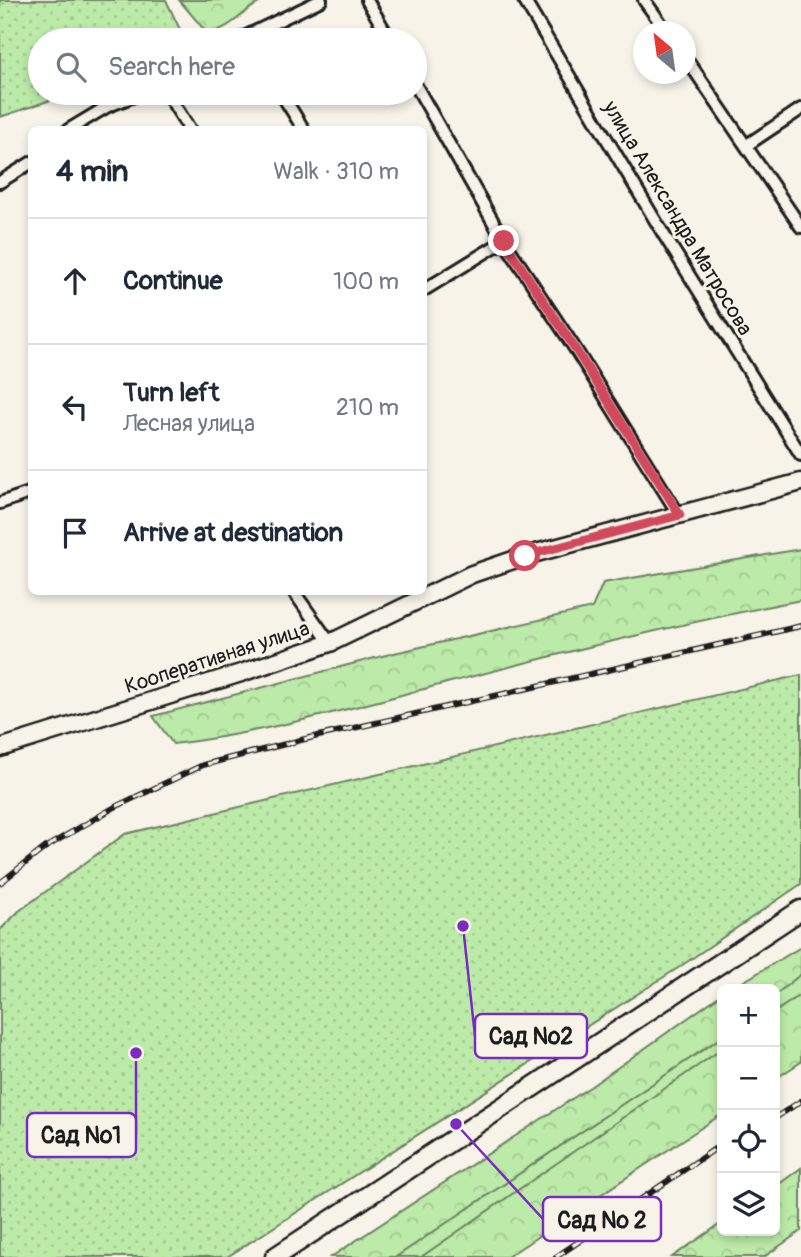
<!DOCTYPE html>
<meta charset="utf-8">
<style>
body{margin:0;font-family:Pangolin,sans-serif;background:#f6f6f7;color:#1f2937}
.controls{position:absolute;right:21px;bottom:21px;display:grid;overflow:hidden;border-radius:10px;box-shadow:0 4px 10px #0003}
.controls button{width:63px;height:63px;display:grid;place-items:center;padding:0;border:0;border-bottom:2px solid #e0e1e3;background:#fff;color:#1f2937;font:35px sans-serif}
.compass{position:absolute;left:633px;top:21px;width:63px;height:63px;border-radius:50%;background:#fff;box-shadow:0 4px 10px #0003;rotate:331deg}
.stop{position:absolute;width:21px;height:21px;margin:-16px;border:5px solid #d1495b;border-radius:50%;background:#fff}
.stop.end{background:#d1495b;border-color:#fff;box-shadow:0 2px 7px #0008}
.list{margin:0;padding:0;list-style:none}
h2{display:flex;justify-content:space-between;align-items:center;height:91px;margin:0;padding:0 28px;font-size:30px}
h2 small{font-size:23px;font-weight:400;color:#747a83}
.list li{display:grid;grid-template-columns:46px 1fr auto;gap:21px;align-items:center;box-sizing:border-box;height:126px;padding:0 28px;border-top:2px solid #e0e1e3}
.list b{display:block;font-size:26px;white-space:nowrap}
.list p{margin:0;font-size:23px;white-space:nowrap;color:#747a83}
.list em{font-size:23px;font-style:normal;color:#747a83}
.icon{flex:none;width:38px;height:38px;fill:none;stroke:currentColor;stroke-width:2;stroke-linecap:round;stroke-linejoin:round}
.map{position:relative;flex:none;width:801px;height:1257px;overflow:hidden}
.search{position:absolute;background:#fff;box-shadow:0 4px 10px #0003;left:28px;top:28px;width:399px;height:77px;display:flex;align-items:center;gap:18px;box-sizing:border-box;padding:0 24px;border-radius:38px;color:#747a83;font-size:26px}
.panel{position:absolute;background:#fff;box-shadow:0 4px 10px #0003;left:28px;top:126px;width:399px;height:469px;border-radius:10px}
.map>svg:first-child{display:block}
.green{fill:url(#green-dots);stroke:#6c8362;stroke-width:2}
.forest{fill:url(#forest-crowns);stroke:#6c8362;stroke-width:2}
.wetland{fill:url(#wetland-marsh);stroke:#6c8362;stroke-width:2}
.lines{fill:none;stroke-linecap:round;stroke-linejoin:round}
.street-casing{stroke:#1c1c1c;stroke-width:16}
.secondary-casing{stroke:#1c1c1c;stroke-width:21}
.primary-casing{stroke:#1c1c1c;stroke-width:23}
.street{stroke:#f7f3e8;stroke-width:10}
.secondary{stroke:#f7f3e8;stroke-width:16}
.primary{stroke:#f7f3e8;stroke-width:18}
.rail-casing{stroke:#1c1c1c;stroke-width:6}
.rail{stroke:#f7f3e8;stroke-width:3.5;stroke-dasharray:10;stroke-linecap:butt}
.route{stroke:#d1495b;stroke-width:9}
.labels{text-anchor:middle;stroke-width:6;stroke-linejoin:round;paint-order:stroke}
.street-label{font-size:21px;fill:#1c1c1c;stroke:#f7f3e8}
.leader{fill:none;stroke:#7b2cbf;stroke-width:2.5}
.callout-dot{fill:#7b2cbf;stroke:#f7f3e8;stroke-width:2.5}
.callout{fill:#f7f3e8;stroke:#7b2cbf;stroke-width:2.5}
.callout-label{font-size:23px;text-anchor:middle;font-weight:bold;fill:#1c1c1c}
</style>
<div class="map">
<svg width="801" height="1257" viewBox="0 0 801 1257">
<defs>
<pattern id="green-dots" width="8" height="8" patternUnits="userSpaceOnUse" patternTransform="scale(1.75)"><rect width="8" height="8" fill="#bceaa8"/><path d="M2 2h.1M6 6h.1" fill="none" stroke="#a1c890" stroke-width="1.8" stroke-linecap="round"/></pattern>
<pattern id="forest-crowns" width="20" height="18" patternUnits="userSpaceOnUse" patternTransform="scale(1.75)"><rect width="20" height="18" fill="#bceaa8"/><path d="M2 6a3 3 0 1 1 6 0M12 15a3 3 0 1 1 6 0" fill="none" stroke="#a1c890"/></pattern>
<pattern id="wetland-marsh" width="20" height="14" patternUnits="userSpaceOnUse" patternTransform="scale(1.75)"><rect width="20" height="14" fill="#bceaa8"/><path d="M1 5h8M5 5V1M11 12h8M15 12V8" fill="none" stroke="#a1c890"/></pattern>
</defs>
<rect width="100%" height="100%" fill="#f7f3e8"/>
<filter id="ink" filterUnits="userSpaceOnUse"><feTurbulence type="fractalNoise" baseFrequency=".0143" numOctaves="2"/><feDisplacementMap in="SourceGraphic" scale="14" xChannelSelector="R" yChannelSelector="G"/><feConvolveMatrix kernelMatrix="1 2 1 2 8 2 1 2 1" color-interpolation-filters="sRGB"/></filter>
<g filter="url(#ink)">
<!-- green -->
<g class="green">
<path d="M0,0H166L185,40H40V93H72L0,117Z"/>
<path d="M801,675V884L678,968L227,1257H0V930L19,911L125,834Z"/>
</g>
<!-- forest -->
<g class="forest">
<path d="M179,0H265C241,10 234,29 207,33Z"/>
<path d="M801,549V600C681,623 562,653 443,684C354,707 265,733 173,744L153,716L390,654L592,608L603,583Z"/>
<path d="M801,947V1062L775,1079V989H731Z"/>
<path d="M722,994V1114L507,1257H331L590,1087Z"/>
<path d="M801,1168V1231L764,1257H672L722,1223V1231H775V1187Z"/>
</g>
<!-- wetland -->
<g class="wetland">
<path d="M801,974V994L775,1012V995Z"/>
<path d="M722,1037V1049L421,1257H396Z"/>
</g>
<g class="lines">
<defs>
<g id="street">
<path d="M367,0L390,40"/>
<path d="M524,0L664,235L801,455"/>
<path d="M644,0L667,32"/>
<path d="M238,40L321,0"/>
<path d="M686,58L801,227"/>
<path d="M415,84L504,241L574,347L679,515"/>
<path d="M167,93L190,130"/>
<path d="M281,93L304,130"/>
<path d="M68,130L108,106L142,93"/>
<path d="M747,145L801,109"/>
<path d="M0,182L32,162"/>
<path d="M424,290L504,241"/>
<path d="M0,503L32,492"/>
<path d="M294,592L330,643"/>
</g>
<path id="secondary" d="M0,748L241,673L330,643L472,574L525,556L801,482"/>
<path id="primary" d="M275,1257L801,910"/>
</defs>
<!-- street casing -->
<use href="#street" class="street-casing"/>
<!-- secondary casing -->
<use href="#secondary" class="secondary-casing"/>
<!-- primary casing -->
<use href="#primary" class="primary-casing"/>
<!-- street -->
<use href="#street" class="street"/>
<!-- secondary -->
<use href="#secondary" class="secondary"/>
<!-- primary -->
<use href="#primary" class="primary"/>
<defs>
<g id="rail">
<path d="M0,883L46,847L115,807L203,765L301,740L801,626"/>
<path d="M775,1118L801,1101"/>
<path d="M556,1257L722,1144"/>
</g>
</defs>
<!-- rail casing -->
<use href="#rail" class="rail-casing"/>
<!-- rail -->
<use href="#rail" class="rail"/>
</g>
</g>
<g class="lines" filter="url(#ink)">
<!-- route -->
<path class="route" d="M504,241L574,347L680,515L525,556"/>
</g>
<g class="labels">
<!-- street labels -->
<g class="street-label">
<text transform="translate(678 218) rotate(59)" y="7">улица Александра Матросова</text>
<text transform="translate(217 657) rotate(-18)" y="7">Кооперативная улица</text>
</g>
</g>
<!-- callouts -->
<path class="leader" d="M463 926L475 1036M136 1053L136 1135M456 1124L543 1219"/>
<g class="callout-dot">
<circle cx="463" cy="926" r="7"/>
<circle cx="136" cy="1053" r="7"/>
<circle cx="456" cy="1124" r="7"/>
</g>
<g class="callout">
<rect x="475" y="1014" width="112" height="44" rx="7"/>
<rect x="27" y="1113" width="109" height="44" rx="7"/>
<rect x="543" y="1197" width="118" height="44" rx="7"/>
</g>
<g class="callout-label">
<text x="531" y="1044">Сад №2</text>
<text x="81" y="1143">Сад №1</text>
<text x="602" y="1228">Сад № 2</text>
</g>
</svg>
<div class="controls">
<button>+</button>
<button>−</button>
<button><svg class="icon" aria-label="locate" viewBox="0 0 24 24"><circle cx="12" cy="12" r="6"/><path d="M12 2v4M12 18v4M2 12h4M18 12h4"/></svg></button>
<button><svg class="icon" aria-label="layers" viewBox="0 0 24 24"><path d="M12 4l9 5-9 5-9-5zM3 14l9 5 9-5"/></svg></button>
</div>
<svg class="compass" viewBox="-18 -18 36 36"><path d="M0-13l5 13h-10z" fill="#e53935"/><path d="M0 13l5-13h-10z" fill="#747a83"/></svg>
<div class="stop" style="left:525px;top:556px"></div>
<div class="stop end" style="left:504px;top:241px"></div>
<div class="search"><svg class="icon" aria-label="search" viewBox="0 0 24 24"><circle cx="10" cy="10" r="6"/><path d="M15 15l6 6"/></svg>Search here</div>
<section class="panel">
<h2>4 min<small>Walk · 310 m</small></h2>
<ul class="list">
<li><svg class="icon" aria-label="ahead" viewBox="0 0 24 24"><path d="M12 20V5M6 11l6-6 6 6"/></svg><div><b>Continue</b></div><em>100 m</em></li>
<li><svg class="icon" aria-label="left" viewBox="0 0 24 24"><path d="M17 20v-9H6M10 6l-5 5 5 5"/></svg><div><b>Turn left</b><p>Лесная улица</p></div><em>210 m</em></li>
<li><svg class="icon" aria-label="arrive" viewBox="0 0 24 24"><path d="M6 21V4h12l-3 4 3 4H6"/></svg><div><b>Arrive at destination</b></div></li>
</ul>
</section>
</div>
